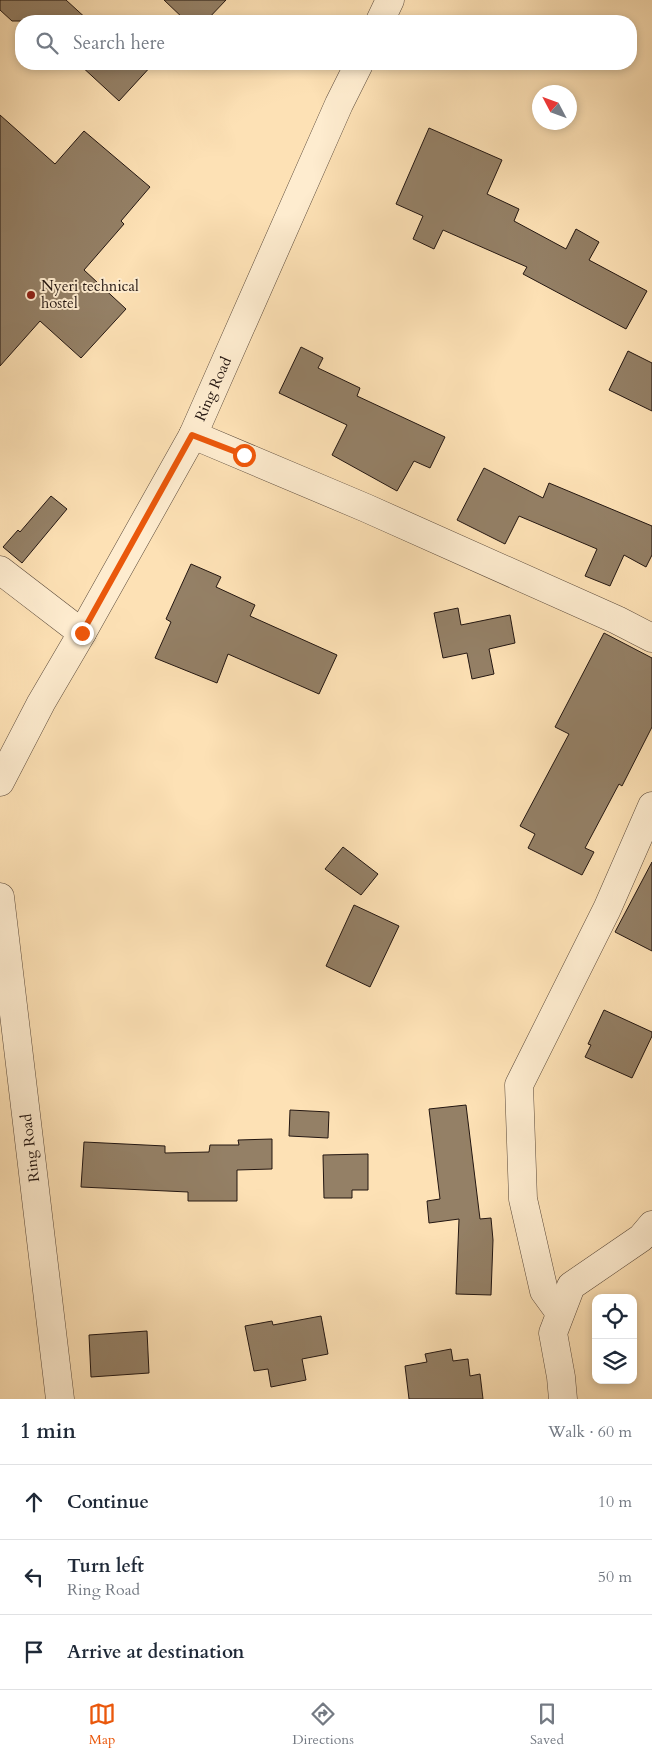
<!DOCTYPE html>
<meta charset="utf-8">
<style>
body{margin:0;font-family:Cardo,serif;background:#f6f6f7;color:#1f2937}
.controls{position:absolute;right:15px;bottom:15px;display:grid;overflow:hidden;border-radius:10px;box-shadow:0 2px 8px #0003}
.controls button{width:45px;height:45px;display:grid;place-items:center;padding:0;border:0;border-bottom:1px solid #e0e1e3;background:#fff;color:#1f2937;font:25px sans-serif}
.compass{position:absolute;left:532px;top:85px;width:45px;height:45px;border-radius:50%;background:#fff;box-shadow:0 2px 8px #0003;rotate:311deg}
.stop{position:absolute;width:15px;height:15px;margin:-11px;border:4px solid #ea580c;border-radius:50%;background:#fff}
.stop.end{background:#ea580c;border-color:#fff;box-shadow:0 1px 5px #0008}
.list{margin:0;padding:0;list-style:none}
h2{display:flex;justify-content:space-between;align-items:center;height:65px;margin:0;padding:0 20px;font-size:21px}
h2 small{font-size:16px;font-weight:400;color:#747a83}
.list li{display:grid;grid-template-columns:32px 1fr auto;gap:15px;align-items:center;box-sizing:border-box;height:75px;padding:0 20px;border-top:1px solid #e0e1e3}
.list b{display:block;font-size:19px;white-space:nowrap}
.list p{margin:0;font-size:16px;white-space:nowrap;color:#747a83}
.list em{font-size:16px;font-style:normal;color:#747a83}
.icon{flex:none;width:28px;height:28px;fill:none;stroke:currentColor;stroke-width:2;stroke-linecap:round;stroke-linejoin:round}
.map{position:relative;flex:none;width:652px;height:1399px;overflow:hidden}
.search{position:absolute;background:#fff;box-shadow:0 2px 8px #0003;left:15px;right:15px;top:15px;height:55px;display:flex;align-items:center;gap:12px;box-sizing:border-box;padding:0 18px;border-radius:20px;color:#747a83;font-size:19px}
.sheet{height:290px;background:#fff}
nav{display:flex;justify-content:space-around;align-items:center;box-sizing:border-box;height:70px;border-top:1px solid #e0e1e3;background:#fff;font-size:14px;color:#747a83}
nav a{display:grid;justify-items:center;gap:2px}
nav .on{color:#ea580c}
.map>svg:first-child{display:block}
.building{fill:#948066;stroke:#231611}
.lines{fill:none;stroke-linecap:round;stroke-linejoin:round}
.minor-casing{stroke:#5a493a;stroke-width:29}
.minor{stroke:#feeccf;stroke-width:28}
.route{stroke:#ea580c;stroke-width:6}
.poi-dot{fill:#8f2418;stroke:#feeccf;stroke-width:2}
.labels{text-anchor:middle;stroke-width:4;stroke-linejoin:round;paint-order:stroke}
.poi-label{font-size:15px;fill:#231611;stroke:#feeccf;text-anchor:start}
.street-label{font-size:15px;fill:#231611;stroke:#feeccf}
</style>
<div class="map">
<svg width="652" height="1399" viewBox="0 0 652 1399">
<rect width="100%" height="100%" fill="#fde1b5"/>
<filter id="stains"><feTurbulence type="fractalNoise" baseFrequency=".004" numOctaves="4"/><feColorMatrix values="0 0 0 0 .2 0 0 0 0 .09 0 0 0 0 .02 0 0 0 .5 -.17"/></filter>
<radialGradient id="worn" r=".72"><stop offset=".6" stop-color="#630" stop-opacity="0"/><stop offset="1" stop-color="#630" stop-opacity=".3"/></radialGradient>
<!-- building -->
<g class="building">
<path d="M0,0H66L89,21H12L0,10Z"/>
<path d="M164,0H226L206,21H186Z"/>
<path d="M79,64H153L119,101Z"/>
<path d="M0,115L55,164L84,131L150,187L121,221L124,224L84,270L126,309L81,358L40,321L0,366Z"/>
<path d="M429,128L502,160L487,194L519,209L514,221L566,249L576,229L599,242L589,260L647,291L626,329L523,274L527,267L443,230L434,249L413,239L423,216L396,204Z"/>
<path d="M301,347L323,358L318,368L360,388L357,396L445,437L430,468L414,461L397,491L332,455L347,425L279,393Z"/>
<path d="M628,351L652,363V411L609,390Z"/>
<path d="M484,468L543,498L549,483L652,526V555L646,567L624,555L610,586L585,576L597,549L519,516L505,544L457,520Z"/>
<path d="M51,496L67,509L22,563L3,547L18,530L20,532Z"/>
<path d="M191,564L221,577L216,587L255,605L250,616L337,655L319,694L228,654L217,683L155,658L171,622L166,619Z"/>
<path d="M458,608L461,625L510,615L515,643L489,649L494,674L472,679L467,653L443,658L434,613Z"/>
<path d="M604,633L652,658V727L622,786L619,784L585,848L594,852L582,875L528,848L535,834L520,826L569,734L555,727Z"/>
<path d="M343,847L378,874L361,895L325,869Z"/>
<path d="M652,862V951L615,932Z"/>
<path d="M354,905L399,926L370,987L326,966Z"/>
<path d="M604,1010L652,1032V1036L632,1078L585,1057L591,1045L588,1044Z"/>
<path d="M466,1105L480,1219L491,1218L493,1240L491,1295L456,1294L459,1219L429,1223L427,1201L440,1199L429,1109Z"/>
<path d="M290,1110L329,1112L328,1138L289,1136Z"/>
<path d="M272,1139V1169L237,1170V1201H188V1192L81,1187L84,1142L165,1146V1153L209,1152L210,1145H239L238,1140Z"/>
<path d="M368,1154V1190H352V1198H324L323,1155Z"/>
<path d="M321,1316L328,1354L302,1359L306,1380L271,1387L268,1369L254,1371L245,1326L272,1321L273,1325Z"/>
<path d="M147,1331L149,1373L91,1377L89,1335Z"/>
<path d="M451,1349L453,1361L468,1359L470,1376L480,1374L483,1399H409L405,1366L427,1362L425,1354Z"/>
</g>
<g class="lines">
<defs>
<g id="minor">
<path d="M380,21L390,0"/>
<path d="M193,435L366,508L617,620L652,638"/>
<path d="M0,570L82,633"/>
<path d="M0,782L41,703L82,633L193,435L339,104L359,64"/>
<path d="M0,897L60,1399"/>
<path d="M560,1313L544,1291L523,1199L519,1085L607,909L652,806"/>
<path d="M563,1399L561,1377L553,1333L571,1286L641,1238L652,1225"/>
</g>
</defs>
<!-- minor casing -->
<use href="#minor" class="minor-casing"/>
<!-- minor -->
<use href="#minor" class="minor"/>
</g>
<g class="lines">
<!-- route -->
<path class="route" d="M82,633L192,435L244,455"/>
</g>
<!-- markers -->
<circle class="poi-dot" cx="31" cy="295" r="5"/>
<g class="labels">
<!-- poi labels -->
<g class="poi-label">
<text x="41" y="291">Nyeri technical<tspan x="41" dy="17">hostel</tspan></text>
</g>
<!-- street labels -->
<g class="street-label">
<text transform="translate(213 389) rotate(-66)" y="5">Ring Road</text>
<text transform="translate(30 1148) rotate(-97)" y="5">Ring Road</text>
</g>
</g>
<rect width="100%" height="100%" filter="url(#stains)"/>
<rect width="100%" height="100%" fill="url(#worn)"/>
</svg>
<div class="controls">
<button><svg class="icon" aria-label="locate" viewBox="0 0 24 24"><circle cx="12" cy="12" r="6"/><path d="M12 2v4M12 18v4M2 12h4M18 12h4"/></svg></button>
<button><svg class="icon" aria-label="layers" viewBox="0 0 24 24"><path d="M12 4l9 5-9 5-9-5zM3 14l9 5 9-5"/></svg></button>
</div>
<svg class="compass" viewBox="-18 -18 36 36"><path d="M0-13l5 13h-10z" fill="#e53935"/><path d="M0 13l5-13h-10z" fill="#747a83"/></svg>
<div class="stop" style="left:244px;top:455px"></div>
<div class="stop end" style="left:82px;top:633px"></div>
<div class="search"><svg class="icon" aria-label="search" viewBox="0 0 24 24"><circle cx="10" cy="10" r="6"/><path d="M15 15l6 6"/></svg>Search here</div>
</div>
<section class="sheet">
<h2>1 min<small>Walk · 60 m</small></h2>
<ul class="list">
<li><svg class="icon" aria-label="ahead" viewBox="0 0 24 24"><path d="M12 20V5M6 11l6-6 6 6"/></svg><div><b>Continue</b></div><em>10 m</em></li>
<li><svg class="icon" aria-label="left" viewBox="0 0 24 24"><path d="M17 20v-9H6M10 6l-5 5 5 5"/></svg><div><b>Turn left</b><p>Ring Road</p></div><em>50 m</em></li>
<li><svg class="icon" aria-label="arrive" viewBox="0 0 24 24"><path d="M6 21V4h12l-3 4 3 4H6"/></svg><div><b>Arrive at destination</b></div></li>
</ul>
</section>
<nav>
<a class="on"><svg class="icon" aria-label="map" viewBox="0 0 24 24"><path d="M3 6l6-2 6 2 6-2v14l-6 2-6-2-6 2zM9 4v14M15 6v14"/></svg>Map</a>
<a><svg class="icon" aria-label="directions" viewBox="0 0 24 24"><path d="M12 3l9 9-9 9-9-9zM9 14v-3h6M13 9l2 2-2 2"/></svg>Directions</a>
<a><svg class="icon" aria-label="saved" viewBox="0 0 24 24"><path d="M7 4h10v16l-5-4-5 4z"/></svg>Saved</a>
</nav>
